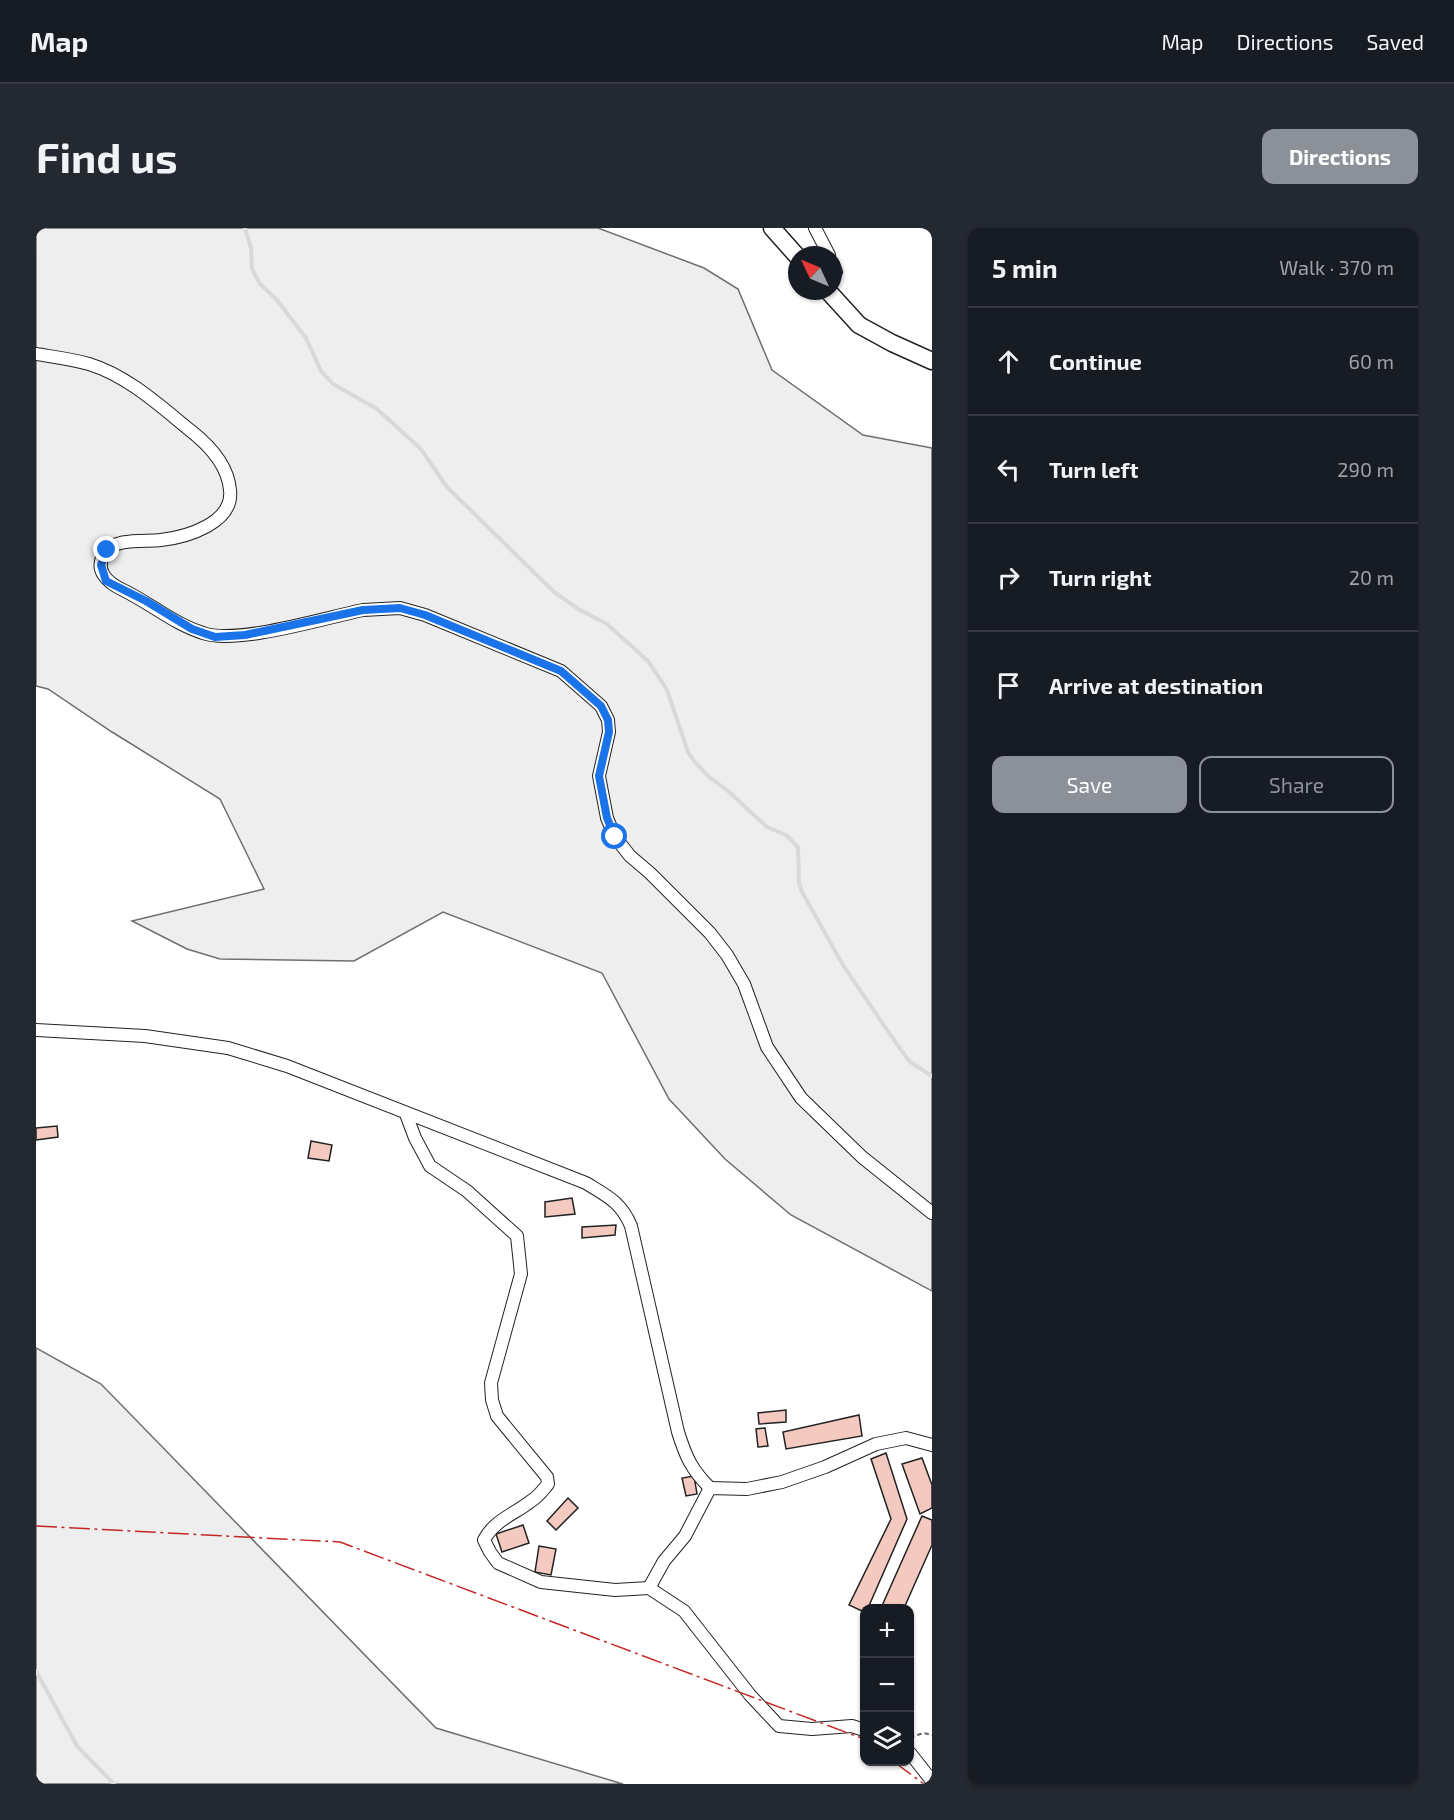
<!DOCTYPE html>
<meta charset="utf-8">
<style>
body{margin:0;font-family:"Exo 2",sans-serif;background:#242831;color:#f1f3f6}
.controls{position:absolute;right:18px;bottom:18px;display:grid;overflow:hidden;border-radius:12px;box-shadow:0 2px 4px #0004}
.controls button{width:54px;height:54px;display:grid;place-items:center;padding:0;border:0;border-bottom:2px solid #363941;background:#171b24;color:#f1f3f6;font:30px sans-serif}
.compass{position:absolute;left:752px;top:18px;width:54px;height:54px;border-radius:50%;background:#171b24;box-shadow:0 2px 4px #0004;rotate:314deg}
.stop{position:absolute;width:18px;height:18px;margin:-14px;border:4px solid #1a73e8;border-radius:50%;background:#fff}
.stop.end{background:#1a73e8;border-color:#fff;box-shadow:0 2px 6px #0008}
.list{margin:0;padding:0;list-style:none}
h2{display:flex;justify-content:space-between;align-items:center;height:78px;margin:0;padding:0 24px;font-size:26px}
h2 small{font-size:20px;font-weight:400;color:#9ea1a6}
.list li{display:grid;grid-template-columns:39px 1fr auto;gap:18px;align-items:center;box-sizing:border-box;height:108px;padding:0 24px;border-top:2px solid #363941}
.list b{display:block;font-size:22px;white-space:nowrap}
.list em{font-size:20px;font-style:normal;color:#9ea1a6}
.actions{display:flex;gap:12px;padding:18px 24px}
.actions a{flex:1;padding:14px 0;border:2px solid #8c9099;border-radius:12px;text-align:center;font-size:21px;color:#8c9099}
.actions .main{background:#8c9099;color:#fff}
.icon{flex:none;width:33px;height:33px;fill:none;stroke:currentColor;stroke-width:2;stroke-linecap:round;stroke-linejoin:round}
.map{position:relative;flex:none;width:896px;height:1556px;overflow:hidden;border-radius:12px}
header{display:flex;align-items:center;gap:36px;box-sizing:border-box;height:84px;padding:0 30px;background:#171b24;border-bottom:2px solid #363941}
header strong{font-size:28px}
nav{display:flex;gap:33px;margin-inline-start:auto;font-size:21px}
.intro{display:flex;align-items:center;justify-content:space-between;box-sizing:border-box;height:144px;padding:0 36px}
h1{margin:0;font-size:42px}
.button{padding:15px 27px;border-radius:12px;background:#8c9099;color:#fff;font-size:21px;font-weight:700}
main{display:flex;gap:36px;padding:0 36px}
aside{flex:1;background:#171b24;border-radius:12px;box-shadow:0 2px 4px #0004}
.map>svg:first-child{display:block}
.green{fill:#eee;stroke:#6f6f6f;stroke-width:1.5}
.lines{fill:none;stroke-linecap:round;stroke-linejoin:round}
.stream{stroke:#d9d9d9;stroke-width:4}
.building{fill:#f3c9c0;stroke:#222;stroke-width:1.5}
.street-casing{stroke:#222;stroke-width:14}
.secondary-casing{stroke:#222;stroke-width:19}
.path{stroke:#646464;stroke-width:2;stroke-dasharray:4.5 3;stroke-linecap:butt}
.street{stroke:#fff;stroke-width:12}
.secondary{stroke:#fff;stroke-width:16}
.power{stroke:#c62828;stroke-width:1.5;stroke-dasharray:21 4.5 3 4.5;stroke-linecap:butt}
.route{stroke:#1a73e8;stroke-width:8}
</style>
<header>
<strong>Map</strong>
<nav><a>Map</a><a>Directions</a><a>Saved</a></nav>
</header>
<div class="intro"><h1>Find us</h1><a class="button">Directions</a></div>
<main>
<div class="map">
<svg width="896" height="1556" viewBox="0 0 896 1556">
<rect width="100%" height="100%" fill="#fff"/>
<!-- green -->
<g class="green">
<path d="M0,0H562L668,40L702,61L736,142L827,207L896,220V1063L755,987L689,931L633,871L566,745L407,684L318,733L184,731L151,721L96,693L228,661L184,571L76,504L12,461L0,458Z"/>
<path d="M0,1120L65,1156L400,1500L587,1556H0Z"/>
</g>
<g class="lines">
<!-- stream -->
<g class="stream">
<path d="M209,0L215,20L216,41L224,56L241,72L270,110L285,143L297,156L341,181L384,220L411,259L518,364L544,382L571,396L612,433L631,462L652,524L658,533L673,549L691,562L731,599L750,607L762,619L763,655L766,664L807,737L849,799L873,833L896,848"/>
<path d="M0,1443L41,1518L78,1556"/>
</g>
</g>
<!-- building -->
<g class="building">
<path d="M21,898L22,909L0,912V900Z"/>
<path d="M275,913L296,917L293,933L272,930Z"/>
<path d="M536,970L539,986L509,989V974Z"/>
<path d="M580,997L579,1007L546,1010V999Z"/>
<path d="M750,1182V1194L723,1196L722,1185Z"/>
<path d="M823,1187L826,1208L750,1221L747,1204Z"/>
<path d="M729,1200L732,1218L722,1219L720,1201Z"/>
<path d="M850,1225L871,1291L832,1380H828V1384L813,1377L855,1291L835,1231Z"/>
<path d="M886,1230L896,1257V1280L884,1286L866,1236Z"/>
<path d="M658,1248L661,1266L650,1268L646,1250Z"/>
<path d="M532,1270L542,1280L520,1302L511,1293Z"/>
<path d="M886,1288L896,1292V1317L868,1380H845Z"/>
<path d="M487,1297L493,1315L466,1324L460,1306Z"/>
<path d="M503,1318L520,1321L515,1347L499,1344Z"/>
</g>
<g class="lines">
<defs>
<g id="street">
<path d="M779,0L793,27"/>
<path d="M797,36L800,44L797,48"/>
<path d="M0,126C18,129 36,131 53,136C92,148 124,178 155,203C174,218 192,237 194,262C198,295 151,309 125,312C108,314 80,309 69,325C57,342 72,355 87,362C114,375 138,396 167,405C201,417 288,390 327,382L364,380L389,387L525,443L565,478L572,492L573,504L563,548L571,590L579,609L594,628L614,645L674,705L691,727L708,756L731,819L765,870L826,929L896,985"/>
<path d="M0,802L109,808L192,820L251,838L550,955C571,968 585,974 595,998L642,1204C650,1229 655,1241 674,1260"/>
<path d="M370,886L379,910L394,938L431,963L481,1008L485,1046L455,1155L456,1172L461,1188L511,1249L512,1256C507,1262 502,1269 495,1273C479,1286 458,1292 448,1312L454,1324L462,1335L505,1354L579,1362L613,1360L648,1383L714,1467L743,1498L776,1501L816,1498L828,1502"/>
<path d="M613,1360L628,1333L649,1308L674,1260L711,1261L746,1254L789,1239L840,1216L870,1210L896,1217"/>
<path d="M874,1525L896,1553"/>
</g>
<g id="secondary">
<path d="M736,0L761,28"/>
<path d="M792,63L823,97L856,115L896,133"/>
</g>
</defs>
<!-- street casing -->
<use href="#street" class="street-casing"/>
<!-- secondary casing -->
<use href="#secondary" class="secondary-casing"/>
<!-- path -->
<path class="path" d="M874,1509L888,1505L896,1507"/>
<!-- street -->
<use href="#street" class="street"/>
<!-- secondary -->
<use href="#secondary" class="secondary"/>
<!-- power -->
<g class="power">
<path d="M0,1298L304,1314L828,1511"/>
<path d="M858,1534L888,1556"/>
</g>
</g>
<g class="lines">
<!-- route -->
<path class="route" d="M71,322L65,337L70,353L110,373L156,401L179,409L209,407L327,382L364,380L389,387L525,443L565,478L572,492L573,504L563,548L571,590L579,609"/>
</g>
</svg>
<div class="controls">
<button>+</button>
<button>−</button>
<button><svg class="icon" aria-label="layers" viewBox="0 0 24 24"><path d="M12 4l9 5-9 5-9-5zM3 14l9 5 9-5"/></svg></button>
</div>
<svg class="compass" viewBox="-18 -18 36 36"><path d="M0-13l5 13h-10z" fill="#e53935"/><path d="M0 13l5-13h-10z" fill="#9ea1a6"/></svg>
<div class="stop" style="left:579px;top:609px"></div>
<div class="stop end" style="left:71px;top:322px"></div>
</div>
<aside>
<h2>5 min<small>Walk · 370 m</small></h2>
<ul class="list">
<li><svg class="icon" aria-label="ahead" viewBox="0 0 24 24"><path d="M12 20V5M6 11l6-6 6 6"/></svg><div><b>Continue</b></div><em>60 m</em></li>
<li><svg class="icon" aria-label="left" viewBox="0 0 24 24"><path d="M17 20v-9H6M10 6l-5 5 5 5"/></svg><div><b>Turn left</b></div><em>290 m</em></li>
<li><svg class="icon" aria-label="right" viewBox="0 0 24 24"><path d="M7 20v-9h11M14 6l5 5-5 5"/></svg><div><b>Turn right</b></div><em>20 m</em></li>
<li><svg class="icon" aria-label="arrive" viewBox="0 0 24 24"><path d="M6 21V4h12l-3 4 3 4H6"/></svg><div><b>Arrive at destination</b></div></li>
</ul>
<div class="actions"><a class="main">Save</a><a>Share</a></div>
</aside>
</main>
